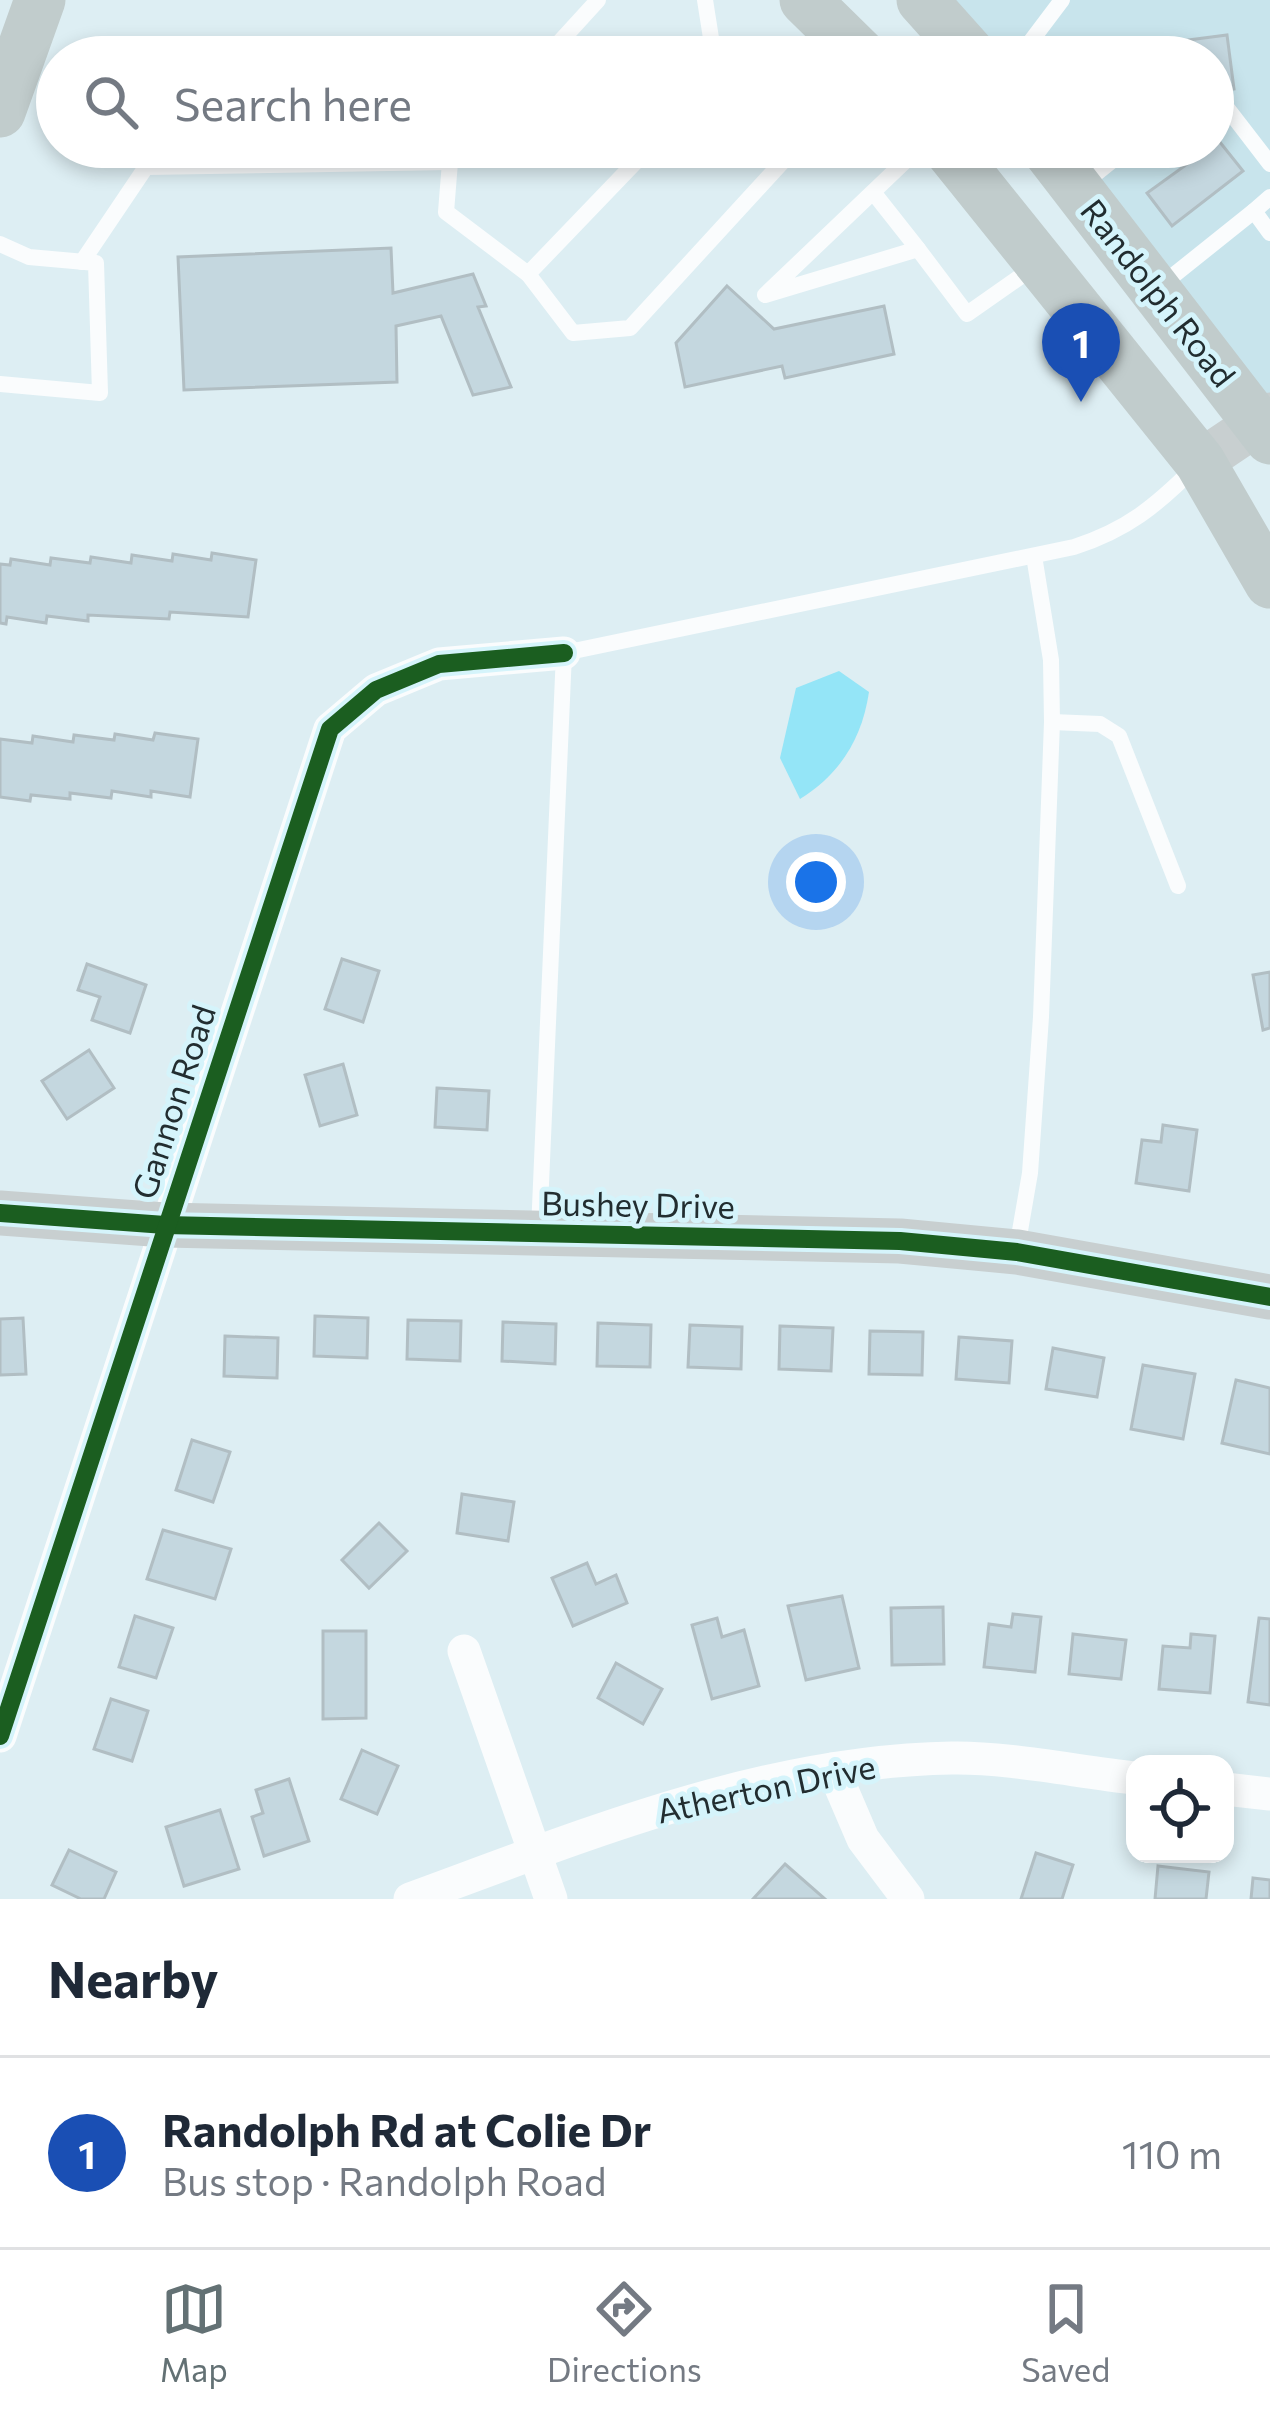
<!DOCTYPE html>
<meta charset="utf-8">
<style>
body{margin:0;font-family:Commissioner,sans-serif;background:#f2f2f3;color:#1f2937}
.controls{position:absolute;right:36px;bottom:36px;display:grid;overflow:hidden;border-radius:24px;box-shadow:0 6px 18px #0003}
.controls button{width:108px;height:108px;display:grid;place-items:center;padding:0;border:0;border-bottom:3px solid #e0e1e3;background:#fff;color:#1f2937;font:60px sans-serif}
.you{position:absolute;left:816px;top:882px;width:42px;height:42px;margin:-30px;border:9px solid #fff;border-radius:50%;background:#1a73e8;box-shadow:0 0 0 18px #1a73e833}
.badge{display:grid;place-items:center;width:78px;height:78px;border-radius:50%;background:#637174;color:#fff;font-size:39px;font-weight:700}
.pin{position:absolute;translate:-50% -99px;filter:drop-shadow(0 3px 6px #0008)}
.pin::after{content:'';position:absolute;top:63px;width:42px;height:36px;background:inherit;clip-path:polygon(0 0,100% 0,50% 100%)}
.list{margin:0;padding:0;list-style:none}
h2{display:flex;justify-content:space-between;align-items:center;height:156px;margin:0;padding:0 48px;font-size:51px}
h2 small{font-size:39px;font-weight:400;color:#747a83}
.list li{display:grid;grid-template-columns:78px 1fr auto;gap:36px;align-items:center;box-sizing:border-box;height:192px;padding:0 48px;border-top:3px solid #e0e1e3}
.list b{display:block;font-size:45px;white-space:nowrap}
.list p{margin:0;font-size:39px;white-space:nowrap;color:#747a83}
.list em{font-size:39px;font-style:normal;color:#747a83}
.icon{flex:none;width:66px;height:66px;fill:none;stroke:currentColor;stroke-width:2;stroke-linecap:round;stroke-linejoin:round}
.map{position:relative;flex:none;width:1270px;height:1899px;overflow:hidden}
.search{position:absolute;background:#fff;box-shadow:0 6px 18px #0003;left:36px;right:36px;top:36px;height:132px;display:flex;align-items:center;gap:30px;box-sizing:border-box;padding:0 42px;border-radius:66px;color:#747a83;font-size:45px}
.sheet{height:348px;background:#fff}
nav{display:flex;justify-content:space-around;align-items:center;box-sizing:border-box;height:168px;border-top:3px solid #e0e1e3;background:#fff;font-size:33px;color:#747a83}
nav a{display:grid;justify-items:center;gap:6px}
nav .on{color:#637174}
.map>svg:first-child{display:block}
.built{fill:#c8e4ec}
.green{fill:#94e5f7}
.building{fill:#c4d7df;stroke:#b1bec3;stroke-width:3}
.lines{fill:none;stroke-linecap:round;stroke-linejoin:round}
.lane{stroke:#fafcfd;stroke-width:16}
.street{stroke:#fafcfd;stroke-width:33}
.secondary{stroke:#c8cfd0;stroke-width:45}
.primary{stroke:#c1cccc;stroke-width:51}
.cycleway-casing{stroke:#d5f4fb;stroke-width:26}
.cycleway{stroke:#1b5e20;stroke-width:18}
.labels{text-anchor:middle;stroke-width:10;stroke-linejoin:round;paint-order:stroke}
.street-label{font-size:33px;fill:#222d30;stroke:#d5f4fb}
</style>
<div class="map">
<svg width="1270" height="1899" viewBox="0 0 1270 1899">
<rect width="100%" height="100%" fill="#ddeef3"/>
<!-- built -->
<path class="built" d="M922,0H1270V415L1045,147H1213V57H973Z"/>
<!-- green -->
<path class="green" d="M839,671L869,692C862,739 840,774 800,799L780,758L796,688Z"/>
<!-- building -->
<g class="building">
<path d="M1227,35L1234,89L1213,92V57H1120L1119,49Z"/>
<path d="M1219,141L1243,171L1172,226L1147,193Z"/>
<path d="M391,248L393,293L473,274L486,306L478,307L511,387L473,395L441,316L396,326L397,382L184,390L178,257Z"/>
<path d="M727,286L774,329L884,306L894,354L785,378L782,366L685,387L676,343Z"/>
<path d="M212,553L256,560L248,617L170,612L169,619L88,615V621L47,616L46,623L7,617L6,624L0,623V564L10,565L11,559L50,565L51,558L90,563L91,557L131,563L132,555L172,561L173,554L211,560Z"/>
<path d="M155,733L198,739L190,797L151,791V797L112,791L111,798L70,793V799L31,795L30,801L0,797V739L32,743L33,736L73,742L74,735L114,740L115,734L153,740Z"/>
<path d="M342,959L379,971L363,1022L325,1009Z"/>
<path d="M87,964L146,985L130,1033L92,1020L100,997L78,990Z"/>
<path d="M1270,972V1028L1263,1030L1253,975Z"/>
<path d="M89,1050L114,1088L67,1119L42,1081Z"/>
<path d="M343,1064L357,1115L320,1126L305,1075Z"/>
<path d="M437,1088L489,1091L487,1130L435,1127Z"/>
<path d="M1163,1125L1197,1130L1189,1191L1136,1183L1142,1140L1161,1142Z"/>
<path d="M315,1316L368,1318L367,1358L314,1356Z"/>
<path d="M23,1318L26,1374L0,1375V1319Z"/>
<path d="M408,1320L461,1321L460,1361L407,1359Z"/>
<path d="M503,1322L556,1324L555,1364L502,1361Z"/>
<path d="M598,1323L651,1325L650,1367L597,1366Z"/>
<path d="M690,1325L742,1327L741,1369L688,1367Z"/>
<path d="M780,1326L833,1328L831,1371L779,1369Z"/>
<path d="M870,1331L923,1332L922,1375L869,1374Z"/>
<path d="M225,1336L278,1338L277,1378L224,1376Z"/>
<path d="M959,1337L1012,1341L1009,1383L956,1379Z"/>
<path d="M1053,1348L1104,1358L1097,1397L1046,1389Z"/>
<path d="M1143,1365L1195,1374L1183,1439L1131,1429Z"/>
<path d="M1236,1380L1270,1388V1454L1222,1443Z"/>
<path d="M192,1440L230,1452L213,1502L176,1490Z"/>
<path d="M462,1494L514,1502L508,1541L457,1533Z"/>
<path d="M379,1523L407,1551L369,1588L342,1560Z"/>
<path d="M163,1530L231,1549L215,1599L147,1579Z"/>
<path d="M587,1563L596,1584L616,1575L627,1603L573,1626L552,1578Z"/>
<path d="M842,1596L859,1668L806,1680L788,1606Z"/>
<path d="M943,1607L944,1664L892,1665L891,1608Z"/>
<path d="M1013,1614L1041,1617L1035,1672L984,1667L989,1624L1011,1627Z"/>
<path d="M135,1616L173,1628L156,1678L119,1667Z"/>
<path d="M717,1618L722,1637L744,1630L759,1686L712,1699L692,1625Z"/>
<path d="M1259,1618L1270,1619V1705L1248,1702Z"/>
<path d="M323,1631H366V1718L323,1719Z"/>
<path d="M1073,1634L1126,1640L1121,1679L1069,1674Z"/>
<path d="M1191,1634L1215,1636L1210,1693L1159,1689L1163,1646L1190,1648Z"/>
<path d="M616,1663L662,1689L643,1724L598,1698Z"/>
<path d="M111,1699L148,1711L132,1761L94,1749Z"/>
<path d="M362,1750L398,1766L377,1814L341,1799Z"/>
<path d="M289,1779L309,1841L264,1856L252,1817L263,1813L256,1790Z"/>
<path d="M220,1810L239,1869L184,1886L166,1827Z"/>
<path d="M69,1850L116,1872L104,1899H81L52,1885Z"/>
<path d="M1036,1853L1073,1865L1062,1899H1021Z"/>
<path d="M785,1864L825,1899H753Z"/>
<path d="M1158,1866L1209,1872L1206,1899H1155Z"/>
<path d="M1253,1878L1270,1880V1899H1251Z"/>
</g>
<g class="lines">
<!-- lane -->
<g class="lane">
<path d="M705,0L714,57"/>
<path d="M546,57L598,0"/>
<path d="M1019,57L1062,0"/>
<path d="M1213,113L1227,108L1270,164"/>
<path d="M450,162L446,212L528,274L650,147"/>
<path d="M1083,184L1129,147"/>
<path d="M873,192L918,249L765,295L920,147"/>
<path d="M1254,211L1270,197"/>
<path d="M0,244L29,257L96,263L100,393L0,384"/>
<path d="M918,249L967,314L1037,265"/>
<path d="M82,262L146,167L450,162L464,147"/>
<path d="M528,274L573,333L630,328L796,147"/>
<path d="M1159,287L1254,211L1270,233"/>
<path d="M1052,722L1100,724L1119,736L1178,886"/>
<path d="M539,1230L564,653L1074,547C1127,530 1156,506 1195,467"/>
<path d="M1017,1248L1030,1173L1041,1017L1052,722L1051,660L1034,556"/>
</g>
<!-- street -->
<g class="street">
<path d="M464,1651L551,1899"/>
<path d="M0,1736L330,729L376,690L439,664L564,653"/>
<path d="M833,1769L863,1839L908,1899"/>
<path d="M1225,1789L1270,1794"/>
<path d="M410,1899C585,1835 763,1761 952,1758C1008,1757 1078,1772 1135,1778"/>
</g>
<!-- secondary -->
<g class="secondary">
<path d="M1200,462L1270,415"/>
<path d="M0,1213L165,1225L900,1241L1017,1252L1270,1297"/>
</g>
<!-- primary -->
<g class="primary">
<path d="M805,0L863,57"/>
<path d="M922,0L973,57"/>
<path d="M0,112L40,0"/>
<path d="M947,147L1200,462L1270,583"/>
<path d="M1045,147L1270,439"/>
</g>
<defs>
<g id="cycleway">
<path d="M0,1213L165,1225L900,1241L1017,1252L1270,1297"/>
<path d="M0,1736L330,729L376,690L439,664L564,653"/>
</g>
</defs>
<!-- cycleway casing -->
<use href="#cycleway" class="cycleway-casing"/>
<!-- cycleway -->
<use href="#cycleway" class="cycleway"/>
</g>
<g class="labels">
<!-- street labels -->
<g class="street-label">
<text transform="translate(1158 293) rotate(52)" y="12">Randolph Road</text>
<text transform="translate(174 1102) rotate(-72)" y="12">Gannon Road</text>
<text transform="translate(638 1205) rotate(1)" y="12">Bushey Drive</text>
<text transform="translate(766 1789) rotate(-12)" y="12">Atherton Drive</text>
</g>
</g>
</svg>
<div class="controls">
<button><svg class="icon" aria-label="locate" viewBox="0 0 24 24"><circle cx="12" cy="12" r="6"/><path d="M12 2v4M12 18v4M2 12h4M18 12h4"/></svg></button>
</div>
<div class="you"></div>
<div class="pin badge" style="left:1081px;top:402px;background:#1a4fb4">1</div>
<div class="search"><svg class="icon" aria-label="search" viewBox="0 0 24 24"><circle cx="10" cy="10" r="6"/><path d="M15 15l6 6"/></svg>Search here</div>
</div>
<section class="sheet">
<h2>Nearby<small></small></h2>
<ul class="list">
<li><span class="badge" style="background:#1a4fb4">1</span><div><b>Randolph Rd at Colie Dr</b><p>Bus stop · Randolph Road</p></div><em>110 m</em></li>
</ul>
</section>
<nav>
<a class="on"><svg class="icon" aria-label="map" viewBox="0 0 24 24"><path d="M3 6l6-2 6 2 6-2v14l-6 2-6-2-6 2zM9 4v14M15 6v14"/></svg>Map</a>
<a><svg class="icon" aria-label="directions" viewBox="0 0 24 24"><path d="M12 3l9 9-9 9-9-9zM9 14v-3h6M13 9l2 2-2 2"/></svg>Directions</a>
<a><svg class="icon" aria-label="saved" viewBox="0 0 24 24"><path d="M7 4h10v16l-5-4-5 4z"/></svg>Saved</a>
</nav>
